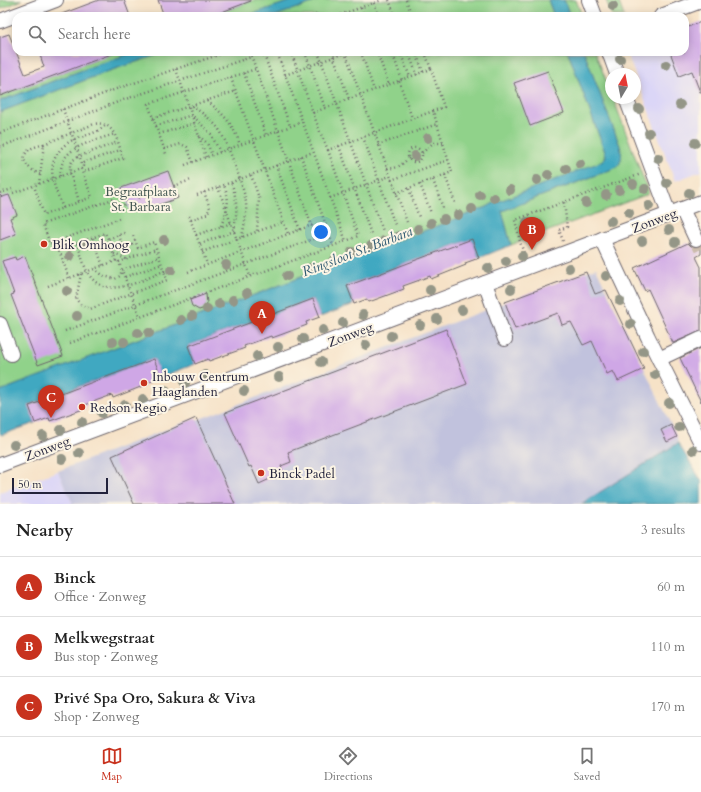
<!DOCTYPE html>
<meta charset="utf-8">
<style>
body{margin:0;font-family:Cardo,serif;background:#f6f6f6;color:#222}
.compass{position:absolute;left:605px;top:68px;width:36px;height:36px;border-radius:50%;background:#fff;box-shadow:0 2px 10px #0003;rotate:10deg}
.scale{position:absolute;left:12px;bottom:10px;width:96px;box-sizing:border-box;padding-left:4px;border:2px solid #22223b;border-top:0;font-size:11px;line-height:14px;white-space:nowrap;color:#22223b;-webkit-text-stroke:3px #fcf5e5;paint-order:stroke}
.you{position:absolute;left:321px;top:232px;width:14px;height:14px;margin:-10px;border:3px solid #fff;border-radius:50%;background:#1a73e8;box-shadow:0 0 0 6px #1a73e833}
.badge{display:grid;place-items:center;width:26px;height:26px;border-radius:50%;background:#c8321e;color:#fff;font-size:13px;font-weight:700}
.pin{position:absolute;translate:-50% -33px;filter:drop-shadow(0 1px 2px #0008)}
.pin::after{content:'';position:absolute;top:21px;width:14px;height:12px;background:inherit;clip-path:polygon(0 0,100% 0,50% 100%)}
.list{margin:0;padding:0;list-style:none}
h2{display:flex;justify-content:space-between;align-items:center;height:52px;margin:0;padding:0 16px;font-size:17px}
h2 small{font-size:13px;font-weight:400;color:#767676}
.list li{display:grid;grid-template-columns:26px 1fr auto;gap:12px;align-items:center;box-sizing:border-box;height:60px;padding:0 16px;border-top:1px solid #e0e0e0}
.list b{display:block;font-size:15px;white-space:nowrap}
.list p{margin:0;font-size:13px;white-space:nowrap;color:#767676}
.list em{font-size:13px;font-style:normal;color:#767676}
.icon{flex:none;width:22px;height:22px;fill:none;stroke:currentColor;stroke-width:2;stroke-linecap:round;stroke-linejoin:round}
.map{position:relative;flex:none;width:701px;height:504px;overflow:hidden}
.search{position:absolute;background:#fff;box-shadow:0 2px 10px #0003;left:12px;right:12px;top:12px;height:44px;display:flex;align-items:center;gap:10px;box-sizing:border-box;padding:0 14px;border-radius:12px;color:#767676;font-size:15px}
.sheet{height:232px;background:#fff}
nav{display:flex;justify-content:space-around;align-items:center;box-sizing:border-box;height:56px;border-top:1px solid #e0e0e0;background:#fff;font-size:11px;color:#767676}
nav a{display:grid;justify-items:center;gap:2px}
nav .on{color:#c8321e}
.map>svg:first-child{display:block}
.built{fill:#dbd6f7}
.industrial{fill:#c1c2dd}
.green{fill:#90d28a;stroke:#597a62;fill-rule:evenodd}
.water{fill:#41a8c1;stroke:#32657e}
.building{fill:#cfa7e6}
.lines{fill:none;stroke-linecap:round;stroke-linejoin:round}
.minor-tunnel{stroke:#ccbcab;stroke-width:14;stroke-dasharray:14 7;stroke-linecap:butt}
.minor-casing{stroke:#6c656c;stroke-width:16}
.path{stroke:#6c656c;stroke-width:2.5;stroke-dasharray:1 3;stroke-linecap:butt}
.minor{stroke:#fff;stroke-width:14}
.tree{fill:#949687}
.poi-dot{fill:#c8321e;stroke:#fcf5e5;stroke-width:1.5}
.labels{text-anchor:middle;stroke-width:4;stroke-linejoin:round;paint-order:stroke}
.park-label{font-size:13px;fill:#435753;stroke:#fcf5e5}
.street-label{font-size:13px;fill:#22223b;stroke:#fcf5e5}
.poi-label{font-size:13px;fill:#22223b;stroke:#fcf5e5;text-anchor:start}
.water-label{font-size:14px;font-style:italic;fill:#2e5871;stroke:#fcf5e5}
</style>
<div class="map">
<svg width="701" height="504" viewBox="0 0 701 504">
<rect width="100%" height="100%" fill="#fcf5e5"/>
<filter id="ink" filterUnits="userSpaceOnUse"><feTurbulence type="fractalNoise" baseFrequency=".025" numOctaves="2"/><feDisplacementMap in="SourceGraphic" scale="8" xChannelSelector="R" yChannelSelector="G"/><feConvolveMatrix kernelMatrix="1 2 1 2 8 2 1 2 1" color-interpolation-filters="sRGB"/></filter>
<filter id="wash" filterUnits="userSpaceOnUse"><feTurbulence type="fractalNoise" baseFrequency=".012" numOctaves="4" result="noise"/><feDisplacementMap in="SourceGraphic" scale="16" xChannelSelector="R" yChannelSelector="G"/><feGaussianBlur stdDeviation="0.9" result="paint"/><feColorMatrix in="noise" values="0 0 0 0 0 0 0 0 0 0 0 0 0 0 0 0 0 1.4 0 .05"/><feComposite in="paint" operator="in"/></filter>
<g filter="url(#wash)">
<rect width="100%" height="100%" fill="#f6e2c7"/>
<!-- built -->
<g class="built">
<path d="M701,22V171L675,181L635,74L626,52H685V28Z"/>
<path d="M58,471L73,504H0V492Z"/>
</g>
<!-- industrial -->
<path class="industrial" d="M596,268L677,437L678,443V450L594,504H73L58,471L196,418L197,420Z"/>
<!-- green -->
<g class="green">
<path d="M0,0H22L0,9Z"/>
<path d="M254,0H294L246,16H211Z"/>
<path d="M318,0H548L554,16H275L312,3Z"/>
<path d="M564,0H576L582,16H570Z"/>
<path d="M606,0H618L624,16H612Z"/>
<path d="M117,52H135L93,66L0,101V96Z"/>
<path d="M166,52H568L605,152C606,157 605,160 600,163L492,204L487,207L0,391V112L112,70Z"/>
<path d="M584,52H595L611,93V98H613L648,191V194L511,245L502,211L615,168C623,163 622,155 620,146ZM530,226L533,234L524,237L521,229Z"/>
</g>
<!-- water -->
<g class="water">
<path d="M294,0H318L312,3L275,16H246Z"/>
<path d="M548,0H564L570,16H554Z"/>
<path d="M135,52H166L112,70L0,112V101L93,66Z"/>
<path d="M568,52H584L620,146C622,154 623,163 615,168L502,211L511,245L479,258L472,239L347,286L354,304L320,317L313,299L188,346L195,364L161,377L154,359L29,405L35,423L1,435L0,432V391L487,207L492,204L603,161L606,156L605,152Z"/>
<path d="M678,443L701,480V504H581Z"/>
</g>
<g id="blocks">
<!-- building -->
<g class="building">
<path d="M99,0H124L130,16H59V15Z"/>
<path d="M158,0H251V1L211,16H164Z"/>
<path d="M701,22V92H700L692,71L679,76L670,52H685V28Z"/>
<path d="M9,34L25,74L44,67L39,52L114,53L0,96V37Z"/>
<path d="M548,71L564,113L530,126L514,83Z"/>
<path d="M168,171L178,198L145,210L144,206L130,210L121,188Z"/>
<path d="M0,195L2,197L9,195L17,215L10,218L16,234L0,240Z"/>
<path d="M472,239L479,258L465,263L466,265L431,279L430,276L417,281L403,286L404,289L369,302L367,299L354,304L347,286Z"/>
<path d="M688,243L691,246L695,247L701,246V254L696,257L701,267V331L673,343L648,289L645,291L634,268Z"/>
<path d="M25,256L63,356L38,365L11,295L14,294L2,261L15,257L16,260Z"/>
<path d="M586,272L595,294L606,290L644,369L618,381L613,371L607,374L592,341L583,345L571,322L562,325L558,313L515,329L505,302Z"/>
<path d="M206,294L207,303L205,308L199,310L192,306L190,300Z"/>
<path d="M313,299L320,317L306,322L307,325L272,338L271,336L244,346L245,348L209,361L208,359L195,364L188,346Z"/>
<path d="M446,329L467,384L288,452L291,462L281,466L283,473L259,484L251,466L249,467L225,413Z"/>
<path d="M701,348V402L680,358Z"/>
<path d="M154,359L161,377L148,382V384L113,398L112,395L98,400L85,405L86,408L50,421L49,418L35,423L29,406Z"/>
<path d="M196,418L235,504H134L112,456Z"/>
<path d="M671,425L677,437L667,442L661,430Z"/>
</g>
</g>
</g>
<g filter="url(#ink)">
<use href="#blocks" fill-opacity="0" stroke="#6c656c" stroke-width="1"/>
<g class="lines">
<!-- minor-tunnel -->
<path class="minor-tunnel" d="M696,239L701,249"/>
<defs>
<g id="minor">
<path d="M589,0L595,16"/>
<path d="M661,16L701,1"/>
<path d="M0,21L56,0"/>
<path d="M609,52L617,74"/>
<path d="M626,98L669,214"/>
<path d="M682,209L696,239"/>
<path d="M602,239L648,337L701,443"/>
<path d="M485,283L505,339"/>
<path d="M0,324L11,354"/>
<path d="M659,359L701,339"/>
<path d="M0,465L701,202"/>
</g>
</defs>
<!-- minor casing -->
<use href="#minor" class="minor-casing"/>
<!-- path -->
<g class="path">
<path d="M389,0L395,16"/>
<path d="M406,0L412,16"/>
<path d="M374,3L379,16"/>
<path d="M361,8L364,16"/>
<path d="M312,16L318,14L319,16"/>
<path d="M337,16L382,0"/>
<path d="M250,52L256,69"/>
<path d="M263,52L290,126"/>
<path d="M291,52L320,132L328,150L444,107L431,69L325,108L305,52"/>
<path d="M318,52L383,231"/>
<path d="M332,52L349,99"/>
<path d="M345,52L407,222"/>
<path d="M361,52L374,90"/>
<path d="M377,52L389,85"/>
<path d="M392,52L402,80"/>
<path d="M400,52L410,77"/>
<path d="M408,52L417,75"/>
<path d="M416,52L423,72"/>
<path d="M425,52L431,69"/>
<path d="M176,69L206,157"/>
<path d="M244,73L266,135"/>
<path d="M285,75L347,52"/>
<path d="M231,78L288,234"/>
<path d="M399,81L412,118"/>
<path d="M207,101C224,114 233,124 240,145"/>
<path d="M192,106C201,112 211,119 218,128C226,138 245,190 246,203C247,215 244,226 242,237"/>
<path d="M63,109L83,166L81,169"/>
<path d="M313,113L325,108"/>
<path d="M153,118L236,91"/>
<path d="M156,126L192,115L211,134L220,152"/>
<path d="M0,133L119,88L227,52"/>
<path d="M159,134L195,123"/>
<path d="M199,136L207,143L212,155"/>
<path d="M363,137L395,225"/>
<path d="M378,145L437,124"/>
<path d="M339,146L371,234"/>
<path d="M0,147L123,100L251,57"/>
<circle cx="415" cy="155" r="7"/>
<path d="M164,149L181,144L187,147L193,162"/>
<path d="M328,150L358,236L346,241"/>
<path d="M422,153L433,143H443"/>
<path d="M301,156L333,245"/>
<path d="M83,163L120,150"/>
<path d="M185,165L302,122"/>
<path d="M276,165L300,230"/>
<path d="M387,168C398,169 401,165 409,158"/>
<path d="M40,174C31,171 17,160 29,150C32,147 39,146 44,144"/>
<path d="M251,175L259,198L257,231"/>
<path d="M445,175L455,203"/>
<path d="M60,176C61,170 61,164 65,158C73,145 100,139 115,134"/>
<path d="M391,180L448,160"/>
<path d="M433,180L443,208"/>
<path d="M39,184L44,144L94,124C114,120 118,142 123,158L83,172"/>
<path d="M420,184L431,213"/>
<path d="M174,186L191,180"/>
<path d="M218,187L250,276"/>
<path d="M409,189L419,217"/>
<path d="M0,193L12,189"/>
<path d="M13,193L81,169L92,197L44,215L34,186"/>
<path d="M396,193L452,172L433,111"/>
<path d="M197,195L313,152"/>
<path d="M330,198L390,176"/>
<path d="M113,199L43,224L50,244L120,218"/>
<path d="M139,199L141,198"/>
<path d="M79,201L70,173V165L73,160L80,156L118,142"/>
<path d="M63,208C59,198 54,188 53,178C49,161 60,145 75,139C86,135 98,133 106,125"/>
<path d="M116,208L128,203"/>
<path d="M189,216L207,264"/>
<path d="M191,220L207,214L210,208L204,192"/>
<path d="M221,226C227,210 231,202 224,185"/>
<path d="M119,235L122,244L129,246L136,244"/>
<path d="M196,235L232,223"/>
<path d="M93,238L103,266"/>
<path d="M563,241L559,230L567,227L564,202"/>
<path d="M77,243C81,253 83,264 88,273C105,302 142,280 164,271L154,242L138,248L133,235"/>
<path d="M200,244L234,231C237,212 238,201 231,182"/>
<path d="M202,252L283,222"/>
<path d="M114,254L126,259"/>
<path d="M525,256L520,242L515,220L641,174"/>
<path d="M116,261L108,239L127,232"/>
<path d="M119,262L156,249"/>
<path d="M94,269L104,276L115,279L120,276L122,270L159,257"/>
<path d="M188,272L312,225"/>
<path d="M81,274L76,299L80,304L90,309L167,280L164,271"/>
<path d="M125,277L162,264"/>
<path d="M69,278L59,250L105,233L108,239"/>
<path d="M48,286L118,260L140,317"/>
<path d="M65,331L316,238L256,69L148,104L166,154"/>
<path d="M70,343L346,241L277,52"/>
</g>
<!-- minor -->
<use href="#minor" class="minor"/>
</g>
<!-- trees -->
<g class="tree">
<circle cx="613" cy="6" r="5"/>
<circle cx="620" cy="59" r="5"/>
<circle cx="666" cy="65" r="5"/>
<circle cx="680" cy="105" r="5"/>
<circle cx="639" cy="109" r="5"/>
<circle cx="649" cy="133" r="5"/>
<circle cx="428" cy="138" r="5"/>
<circle cx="695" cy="143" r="5"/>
<circle cx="415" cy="156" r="5"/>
<circle cx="658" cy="158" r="5"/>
<circle cx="580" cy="164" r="5"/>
<circle cx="566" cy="169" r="5"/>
<circle cx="548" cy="175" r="5"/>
<circle cx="537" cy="180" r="5"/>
<circle cx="667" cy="183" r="5"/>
<circle cx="633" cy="184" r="5"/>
<circle cx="645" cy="189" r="5"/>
<circle cx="510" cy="190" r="5"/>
<circle cx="619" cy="190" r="5"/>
<circle cx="689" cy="193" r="5"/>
<circle cx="480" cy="195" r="5"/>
<circle cx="606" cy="195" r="5"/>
<circle cx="494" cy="198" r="5"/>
<circle cx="586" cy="203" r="5"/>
<circle cx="649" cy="206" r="5"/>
<circle cx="472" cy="209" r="5"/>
<circle cx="629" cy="213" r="5"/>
<circle cx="458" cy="215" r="5"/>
<circle cx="444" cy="219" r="5"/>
<circle cx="611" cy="221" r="5"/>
<circle cx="527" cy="222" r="5"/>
<circle cx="431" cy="223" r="5"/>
<circle cx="538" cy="225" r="5"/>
<circle cx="418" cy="229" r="5"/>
<circle cx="669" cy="230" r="5"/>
<circle cx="399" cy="236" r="5"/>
<circle cx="164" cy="240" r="5"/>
<circle cx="384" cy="241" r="5"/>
<circle cx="642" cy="241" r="5"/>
<circle cx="675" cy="242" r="5"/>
<circle cx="86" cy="244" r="5"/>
<circle cx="103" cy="245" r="5"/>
<circle cx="371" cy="246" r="5"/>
<circle cx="352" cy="252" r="5"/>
<circle cx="70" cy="256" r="5"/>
<circle cx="522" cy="256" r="5"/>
<circle cx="334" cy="261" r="5"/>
<circle cx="506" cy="261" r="5"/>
<circle cx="226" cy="265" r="5"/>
<circle cx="311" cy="268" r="5"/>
<circle cx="488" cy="268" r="5"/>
<circle cx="569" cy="268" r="5"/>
<circle cx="171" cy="270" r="5"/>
<circle cx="287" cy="276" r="5"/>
<circle cx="606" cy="276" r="5"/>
<circle cx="511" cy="289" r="5"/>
<circle cx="430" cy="290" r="5"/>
<circle cx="67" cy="291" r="5"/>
<circle cx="247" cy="293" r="5"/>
<circle cx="233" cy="300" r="5"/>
<circle cx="620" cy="301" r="5"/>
<circle cx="219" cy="304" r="5"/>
<circle cx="207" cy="309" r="5"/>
<circle cx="462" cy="310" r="5"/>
<circle cx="363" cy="315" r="5"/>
<circle cx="77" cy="316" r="5"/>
<circle cx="192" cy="316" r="5"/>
<circle cx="437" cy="319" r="5"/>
<circle cx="181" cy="320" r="5"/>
<circle cx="343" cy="323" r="5"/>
<circle cx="631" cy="324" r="5"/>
<circle cx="420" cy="325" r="5"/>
<circle cx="323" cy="330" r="5"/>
<circle cx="138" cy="333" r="5"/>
<circle cx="149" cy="333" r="5"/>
<circle cx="391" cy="336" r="5"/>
<circle cx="303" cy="339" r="5"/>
<circle cx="113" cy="342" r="5"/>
<circle cx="124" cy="342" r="5"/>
<circle cx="366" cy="345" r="5"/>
<circle cx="278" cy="347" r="5"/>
<circle cx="643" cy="351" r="5"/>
<circle cx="257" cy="356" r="5"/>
<circle cx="321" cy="362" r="5"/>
<circle cx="205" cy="375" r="5"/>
<circle cx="655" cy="375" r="5"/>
<circle cx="279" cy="377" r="5"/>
<circle cx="185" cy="383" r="5"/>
<circle cx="165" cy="390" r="5"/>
<circle cx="244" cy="391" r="5"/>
<circle cx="143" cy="399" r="5"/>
<circle cx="669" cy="403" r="5"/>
<circle cx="125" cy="405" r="5"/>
<circle cx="102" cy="413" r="5"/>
<circle cx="82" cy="422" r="5"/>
<circle cx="679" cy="427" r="5"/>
<circle cx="61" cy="430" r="5"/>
<circle cx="43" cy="436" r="5"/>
<circle cx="14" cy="445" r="5"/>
<circle cx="693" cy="450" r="5"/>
<circle cx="79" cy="453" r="5"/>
<circle cx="62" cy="459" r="5"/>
</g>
</g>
<!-- markers -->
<g class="poi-dot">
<circle cx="44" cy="244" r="4"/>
<circle cx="144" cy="383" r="4"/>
<circle cx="82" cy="407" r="4"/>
<circle cx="261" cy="473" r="4"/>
</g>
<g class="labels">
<!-- park labels -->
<g class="park-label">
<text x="141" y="196">Begraafplaats<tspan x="141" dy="15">St. Barbara</tspan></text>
</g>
<!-- street labels -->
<g class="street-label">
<text transform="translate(654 220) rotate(-21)" y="5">Zonweg</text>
<text transform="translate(350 334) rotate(-21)" y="5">Zonweg</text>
<text transform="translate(47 448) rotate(-21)" y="5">Zonweg</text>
</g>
<!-- poi labels -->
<g class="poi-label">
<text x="52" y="249">Blik Omhoog</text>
<text x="152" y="381">Inbouw Centrum<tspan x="152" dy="15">Haaglanden</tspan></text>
<text x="90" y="412">Redson Regio</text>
<text x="269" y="478">Binck Padel</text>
</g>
<!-- water labels -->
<g class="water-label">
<text transform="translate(357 251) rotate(-21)" y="5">Ringsloot St. Barbara</text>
</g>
</g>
</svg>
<svg class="compass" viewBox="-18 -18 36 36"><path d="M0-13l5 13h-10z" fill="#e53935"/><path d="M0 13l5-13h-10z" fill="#767676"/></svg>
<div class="scale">50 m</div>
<div class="you"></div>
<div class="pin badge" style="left:262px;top:334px">A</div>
<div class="pin badge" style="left:532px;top:250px">B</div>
<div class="pin badge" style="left:51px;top:418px">C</div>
<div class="search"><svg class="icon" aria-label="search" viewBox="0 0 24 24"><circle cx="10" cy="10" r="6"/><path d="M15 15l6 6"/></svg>Search here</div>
</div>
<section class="sheet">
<h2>Nearby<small>3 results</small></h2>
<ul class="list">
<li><span class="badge">A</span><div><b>Binck</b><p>Office · Zonweg</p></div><em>60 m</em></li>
<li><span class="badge">B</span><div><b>Melkwegstraat</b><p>Bus stop · Zonweg</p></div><em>110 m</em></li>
<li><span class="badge">C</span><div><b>Privé Spa Oro, Sakura &amp; Viva</b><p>Shop · Zonweg</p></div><em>170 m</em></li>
</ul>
</section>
<nav>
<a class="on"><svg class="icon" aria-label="map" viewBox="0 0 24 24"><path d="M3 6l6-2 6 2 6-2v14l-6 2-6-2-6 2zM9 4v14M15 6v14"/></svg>Map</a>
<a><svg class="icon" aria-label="directions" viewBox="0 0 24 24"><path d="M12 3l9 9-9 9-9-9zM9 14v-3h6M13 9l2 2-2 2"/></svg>Directions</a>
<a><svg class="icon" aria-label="saved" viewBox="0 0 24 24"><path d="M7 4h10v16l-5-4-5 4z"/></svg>Saved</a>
</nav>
